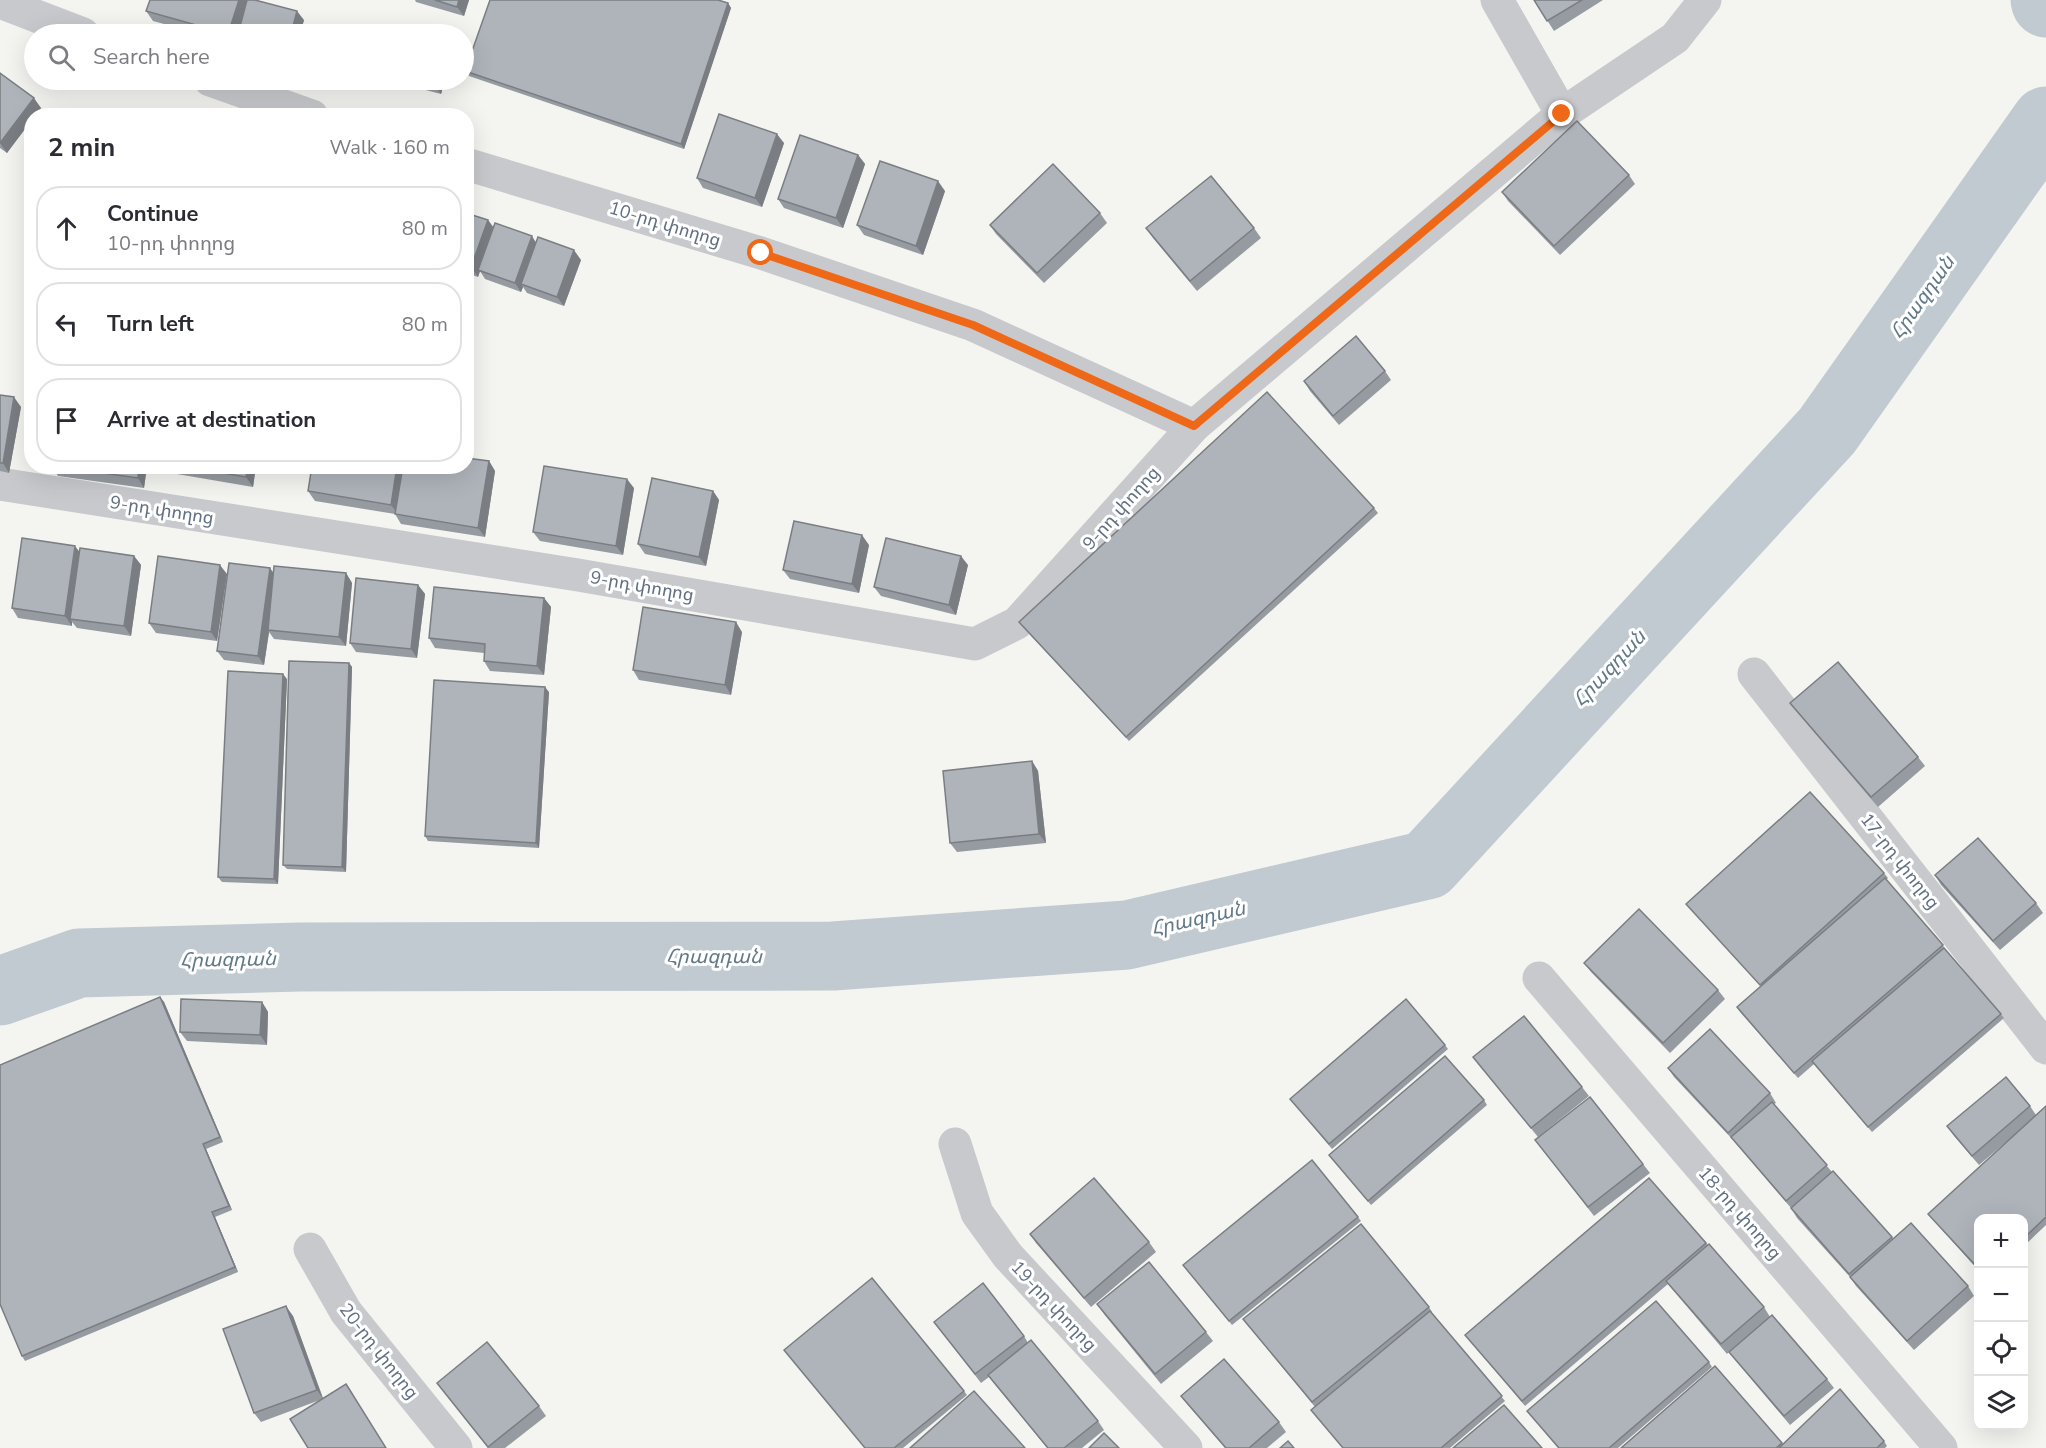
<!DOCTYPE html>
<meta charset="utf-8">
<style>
body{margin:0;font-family:"Nunito Sans","Noto Sans Armenian",sans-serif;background:#f7f7f7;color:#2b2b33}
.controls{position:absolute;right:18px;bottom:18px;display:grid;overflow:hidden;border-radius:12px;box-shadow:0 6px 24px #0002}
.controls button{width:54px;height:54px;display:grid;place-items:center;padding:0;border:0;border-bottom:2px solid #e1e1e2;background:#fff;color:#2b2b33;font:30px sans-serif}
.stop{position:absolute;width:18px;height:18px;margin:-14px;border:4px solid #ee6817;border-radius:50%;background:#fff}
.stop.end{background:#ee6817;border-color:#fff;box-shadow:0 2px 6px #0008}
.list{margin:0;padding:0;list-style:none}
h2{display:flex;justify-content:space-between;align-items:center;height:78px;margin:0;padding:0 24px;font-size:26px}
h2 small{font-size:20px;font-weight:400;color:#7c7c81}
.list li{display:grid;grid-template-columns:39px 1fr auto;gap:18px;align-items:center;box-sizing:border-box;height:84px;margin:0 12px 12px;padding:0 12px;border:2px solid #e1e1e2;border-radius:24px}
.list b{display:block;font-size:22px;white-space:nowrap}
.list p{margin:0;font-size:20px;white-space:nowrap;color:#7c7c81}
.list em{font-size:20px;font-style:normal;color:#7c7c81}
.icon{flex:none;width:33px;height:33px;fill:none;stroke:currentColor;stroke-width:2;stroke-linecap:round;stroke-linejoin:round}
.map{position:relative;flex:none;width:2046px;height:1448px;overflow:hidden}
.search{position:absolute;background:#fff;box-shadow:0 6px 24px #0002;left:24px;top:24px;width:450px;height:66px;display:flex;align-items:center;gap:15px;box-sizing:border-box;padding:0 21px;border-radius:33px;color:#7c7c81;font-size:22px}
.panel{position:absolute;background:#fff;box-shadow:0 6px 24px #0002;left:24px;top:108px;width:450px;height:366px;border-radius:24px}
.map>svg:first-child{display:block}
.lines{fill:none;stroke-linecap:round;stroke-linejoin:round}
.river{stroke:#c1cad1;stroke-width:69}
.minor{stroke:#c7c9cd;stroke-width:33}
.wall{fill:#969ba1}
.shaded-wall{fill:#7a7e83}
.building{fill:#afb4bb;stroke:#7a7e83;stroke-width:1.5}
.route{stroke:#ee6817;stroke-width:8}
.labels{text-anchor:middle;stroke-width:6;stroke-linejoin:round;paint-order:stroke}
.street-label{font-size:18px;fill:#627084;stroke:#fff}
.water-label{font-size:20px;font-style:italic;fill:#627988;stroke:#fff}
</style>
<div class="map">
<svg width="2046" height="1448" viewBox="0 0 2046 1448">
<rect width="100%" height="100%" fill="#f4f5f0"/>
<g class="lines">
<!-- river -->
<g class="river">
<path d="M2045,0L2046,3"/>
<path d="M0,991L79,963L300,957L833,956L1127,935L1427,865L1827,431L2046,121"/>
</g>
<!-- minor -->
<g class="minor">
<path d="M0,2L83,34"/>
<path d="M210,80L312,116"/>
<path d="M1562,114L1675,38L1705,0"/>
<path d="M466,164L761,253L973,325L1194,426"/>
<path d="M0,484L578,575L975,644L1017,623L1194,426L1562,114L1497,0"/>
<path d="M1754,674L2046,1048"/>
<path d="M1539,978L1941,1448"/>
<path d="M955,1144L977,1213L1008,1256L1186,1448"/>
<path d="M310,1249L346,1312L456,1448"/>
</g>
</g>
<!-- wall -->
<g class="wall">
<path d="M415,0H469L464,16L416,2Z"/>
<path d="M1534,0H1603L1554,31Z"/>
<path d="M728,3L731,8L684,149L469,76L465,71Z"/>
<path d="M146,11L304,20L300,34H201L153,21Z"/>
<path d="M0,73L41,108L35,116H32L7,153L0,148Z"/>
<path d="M389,80H445L441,94L391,81Z"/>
<path d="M784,143L762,207L703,188L697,178Z"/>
<path d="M858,155L865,164L843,228L784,208L778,199Z"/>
<path d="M1629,175L1635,184L1560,255L1508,201L1502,192Z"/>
<path d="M945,191L923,255L864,235L857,225Z"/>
<path d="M466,213L488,220L494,228L536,242L581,260L564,306L527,293L523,287L521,292L485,279L480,271L478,277L466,273Z"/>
<path d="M1100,213L1107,223L1044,283L996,234L990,225Z"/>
<path d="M1146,228H1254L1261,238L1197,291L1153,238Z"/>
<path d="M1385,371L1391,380L1339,425L1310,391L1304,381Z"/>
<path d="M0,395L21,407L9,473L0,471Z"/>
<path d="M489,461L495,471L485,537L401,524L395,514L315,501L308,491Z"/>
<path d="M147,466L144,488L58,476L52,467Z"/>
<path d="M166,466H256L253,487L171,473Z"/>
<path d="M634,488L623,555L540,541L533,532Z"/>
<path d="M713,491L719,500L706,566L645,554L638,544Z"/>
<path d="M1374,508L1378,513L1129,741L1022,626L1019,622Z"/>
<path d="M869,545L859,593L790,579L783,570Z"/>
<path d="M80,552L134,556L141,565L131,636L77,628L72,622V626L18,618L12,608Z"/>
<path d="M968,565L956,615L881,596L874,587Z"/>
<path d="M273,573H346L352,583L346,646L274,639L269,632L264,665L224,660L217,651Z"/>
<path d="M227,574L217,641L156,633L149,623Z"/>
<path d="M418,585L425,594L417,658L356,652L350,643Z"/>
<path d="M544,598L551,607L544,675L490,671L484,661V653L435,648L429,638Z"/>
<path d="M742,632L731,695L639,680L633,670Z"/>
<path d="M349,663L352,667L346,872L287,869L283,865Z"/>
<path d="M287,679L278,884L222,882L218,877Z"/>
<path d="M549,692L539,848L428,841L425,836Z"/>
<path d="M1790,703L1918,757L1925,766L1878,807L1797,712Z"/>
<path d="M1032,761L1038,771L1046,843L957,852L950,843Z"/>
<path d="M1884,873L1888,878L1886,880L1943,945L1945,950L2004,1018L1872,1132L1814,1064L1798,1078L1740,1012L1737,1007L1761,986L1686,904Z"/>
<path d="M1935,875L2036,903L2043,913L2000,950L1941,885Z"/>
<path d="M1584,963L1718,990L1725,999L1670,1053L1591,972Z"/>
<path d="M160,997L164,1002L223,1142L206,1149L232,1210L215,1217L238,1272L25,1361L22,1356Z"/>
<path d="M262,1002L268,1012L267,1045L187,1041L180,1032Z"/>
<path d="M1445,1045L1448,1049L1332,1149L1290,1099Z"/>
<path d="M1473,1057L1582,1087L1589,1096L1538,1137L1480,1066Z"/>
<path d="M1668,1068L1770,1093L1776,1103L1774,1104L1832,1172L1833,1171L1893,1238L1968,1286L1974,1296L1914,1350L1856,1286L1850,1277L1797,1218L1791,1208L1734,1141L1674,1077Z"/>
<path d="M1484,1100L1487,1105L1371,1205L1329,1155Z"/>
<path d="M2030,1106L2036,1115L2046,1106V1225L2024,1246V1218H1978V1270L1928,1214L2012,1137L1979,1165L1954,1136L1947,1126Z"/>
<path d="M1535,1140L1643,1164L1650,1173L1594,1216Z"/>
<path d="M1649,1178L1708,1245L1764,1307L1770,1317L1827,1379L1834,1388L1790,1425L1736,1361L1729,1352L1727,1354L1668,1284L1525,1406L1465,1335Z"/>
<path d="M1358,1217L1361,1221L1232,1325L1186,1269Z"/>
<path d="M1030,1234L1149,1242L1156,1252L1091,1307L1036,1243Z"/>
<path d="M1097,1304L1206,1332L1213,1341L1161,1384L1104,1314Z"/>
<path d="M1429,1307L1432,1312L1431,1313L1505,1401L1450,1448H1343L1311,1410L1337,1389L1315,1407L1243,1319Z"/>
<path d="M293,1316L323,1398L346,1384L353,1394L320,1400L261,1422L254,1413Z"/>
<path d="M934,1322L1024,1336L1028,1343L1098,1421L1104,1430L1082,1448H1047L989,1377L981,1383Z"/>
<path d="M1709,1362L1712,1367L1618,1448H1558L1527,1411Z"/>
<path d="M1715,1366L1783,1444L1884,1441L1887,1446L1885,1448H1621Z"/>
<path d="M437,1383L539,1406L546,1416L505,1448H488Z"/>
<path d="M964,1391L967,1395L903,1448H864Z"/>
<path d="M1181,1396L1279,1422L1286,1432L1267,1448H1225L1188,1405Z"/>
</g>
<!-- shaded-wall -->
<g class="shaded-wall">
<path d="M239,0H248L238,34H228Z"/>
<path d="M459,0H469L464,16L457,7Z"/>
<path d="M728,3L731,8L684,149L681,144Z"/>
<path d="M297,11L304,20L300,34H291Z"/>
<path d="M436,80H445L441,94L434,85Z"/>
<path d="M34,98L41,108L35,116H32V120L7,153L0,143Z"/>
<path d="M777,134L784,143L762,207L755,198Z"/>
<path d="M858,155L865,164L843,228L836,218Z"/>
<path d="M938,181L945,191L923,255L916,246Z"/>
<path d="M488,220L495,230L478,270L480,271L478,277L471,267Z"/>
<path d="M532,236L538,246L521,284L523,287L521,292L515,283Z"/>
<path d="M574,250L581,260L564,306L557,297Z"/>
<path d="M14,397L21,407L9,473L3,463Z"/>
<path d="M489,461L495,471L485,537L478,528Z"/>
<path d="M139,466H147L144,488L138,478Z"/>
<path d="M248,466H256L253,487L246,477Z"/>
<path d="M397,466H406L398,514L391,505Z"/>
<path d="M627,479L634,488L623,555L616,546Z"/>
<path d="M713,491L719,500L706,566L699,557Z"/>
<path d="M862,535L869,545L859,593L852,584Z"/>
<path d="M75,546L82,555L70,619L72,622V626L65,616Z"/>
<path d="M134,556L141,565L131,636L124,626Z"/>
<path d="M961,556L968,565L956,615L949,605Z"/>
<path d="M220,565L227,574L217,641L211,632Z"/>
<path d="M270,568L277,578L268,630L269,632L264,665L258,656Z"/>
<path d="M346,573L352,583L346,646L339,637Z"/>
<path d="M418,585L425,594L417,658L411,649Z"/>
<path d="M544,598L551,607L544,675L537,666Z"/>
<path d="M736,622L742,632L731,695L725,685Z"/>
<path d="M349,663L352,667L346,872L342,867Z"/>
<path d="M283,674L287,679L278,884L274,879Z"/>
<path d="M545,687L549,692L539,848L536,843Z"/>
<path d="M1032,761L1038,771L1046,843L1039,834Z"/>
<path d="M160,997L164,1002L223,1142L220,1137Z"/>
<path d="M262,1002L268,1012L267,1045L260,1035Z"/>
<path d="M203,1144L206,1149L232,1210L229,1206Z"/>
<path d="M212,1212L215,1217L238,1272L235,1267Z"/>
<path d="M286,1306L293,1316L323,1399L317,1390Z"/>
</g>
<!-- building -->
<g class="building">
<path d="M150,0H239L228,34L146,11Z"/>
<path d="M247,0H255L297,11L291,34H238Z"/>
<path d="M435,0H459L457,7Z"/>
<path d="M490,0H718L728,3L681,144L465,71Z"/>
<path d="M1534,0H1582L1547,21Z"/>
<path d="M395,28L423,34H393Z"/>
<path d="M0,73L34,98L0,143Z"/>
<path d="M414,80H436L434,85Z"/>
<path d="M719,114L777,134L755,198L697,178Z"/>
<path d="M1577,121L1629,175L1554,246L1502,192Z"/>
<path d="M800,135L858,155L836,218L778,199Z"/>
<path d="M880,161L938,181L916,246L857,225Z"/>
<path d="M1053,164L1100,213L1037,273L990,225Z"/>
<path d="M1211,176L1254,228L1190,281L1146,228Z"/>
<path d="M466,213L488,220L471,267L466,266Z"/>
<path d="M495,223L532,236L515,283L478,270Z"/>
<path d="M538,237L574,250L557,297L521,284Z"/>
<path d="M1356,336L1385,371L1333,416L1304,381Z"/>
<path d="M1267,392L1374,508L1126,737L1019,622Z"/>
<path d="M0,395L14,397L3,463H0Z"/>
<path d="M466,458L489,461L478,528L395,514L403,466H466Z"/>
<path d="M52,466H139L138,478Z"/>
<path d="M180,466H248L246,477Z"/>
<path d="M312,466H397L391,505L308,491Z"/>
<path d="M544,466L627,479L616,546L533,532Z"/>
<path d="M652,478L713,491L699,557L638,544Z"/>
<path d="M794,521L862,535L852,584L783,570Z"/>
<path d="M22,538L75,546L65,616L12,608Z"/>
<path d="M886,538L961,556L949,605L874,587Z"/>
<path d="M80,548L134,556L124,626L70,619Z"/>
<path d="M158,556L220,565L211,632L149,623Z"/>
<path d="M229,563L270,568L258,656L217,651Z"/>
<path d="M274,566L346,573L339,637L268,630Z"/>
<path d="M356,578L418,585L411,649L350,643Z"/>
<path d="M434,587L544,598L537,666L484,661L485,644L429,638Z"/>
<path d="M643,607L736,622L725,685L633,670Z"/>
<path d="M289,661L349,663L342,867L283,865Z"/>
<path d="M1838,662L1918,757L1871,797L1790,703Z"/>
<path d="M228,671L283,674L274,879L218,877Z"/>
<path d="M434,680L545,687L536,843L425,836Z"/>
<path d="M1032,761L1039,834L950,843L943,771Z"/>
<path d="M1810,792L1884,873L1760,985L1686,904Z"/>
<path d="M1978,838L2036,903L1993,941L1935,875Z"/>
<path d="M1885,878L1943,945L1794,1073L1737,1007Z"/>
<path d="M1639,909L1718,990L1663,1043L1584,963Z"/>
<path d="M1944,948L2001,1014L1868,1127L1812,1061Z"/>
<path d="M160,997L220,1137L203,1144L229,1206L212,1212L235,1267L22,1356L0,1304V1065Z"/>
<path d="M181,999L262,1002L260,1035L180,1032Z"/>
<path d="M1406,999L1445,1045L1329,1144L1290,1099Z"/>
<path d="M1524,1016L1582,1087L1531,1128L1473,1057Z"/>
<path d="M1710,1029L1770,1093L1728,1133L1668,1068Z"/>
<path d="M1445,1056L1484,1100L1368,1201L1329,1155Z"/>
<path d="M2006,1077L2030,1106L1972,1156L1947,1126Z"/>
<path d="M1590,1097L1643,1164L1588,1207L1535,1140Z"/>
<path d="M1772,1102L1827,1165L1786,1201L1731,1137Z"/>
<path d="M2046,1106V1217L2024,1238V1218H1978V1268L1928,1214Z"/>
<path d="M1312,1160L1358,1217L1229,1321L1183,1265Z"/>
<path d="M1833,1171L1892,1237L1849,1274L1791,1208Z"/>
<path d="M1094,1178L1149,1242L1084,1298L1030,1234Z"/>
<path d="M1649,1178L1706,1243L1522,1401L1465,1335Z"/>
<path d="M1911,1223L1968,1286L1907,1341L1850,1277Z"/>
<path d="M1361,1224L1429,1307L1312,1402L1243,1319Z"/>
<path d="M1709,1244L1764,1307L1721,1344L1666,1281Z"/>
<path d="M1149,1262L1206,1332L1155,1374L1097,1304Z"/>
<path d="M872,1278L964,1391L894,1448H865L784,1350Z"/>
<path d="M983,1283L1024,1336L975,1374L934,1322Z"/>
<path d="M1656,1301L1709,1362L1609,1448H1559L1527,1411Z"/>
<path d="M286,1306L317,1390L254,1413L223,1329Z"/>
<path d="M1430,1311L1502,1396L1441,1448H1343L1311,1410Z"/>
<path d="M1772,1315L1827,1379L1784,1416L1729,1352Z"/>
<path d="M1031,1340L1098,1421L1064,1448H1048L988,1375Z"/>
<path d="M487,1342L539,1406L488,1447L437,1383Z"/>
<path d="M1224,1359L1279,1422L1249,1448H1226L1181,1396Z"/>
<path d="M1715,1366L1782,1443L1776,1448H1621Z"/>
<path d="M346,1384L386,1448H308L290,1419Z"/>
<path d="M1840,1389L1884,1441L1877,1448H1779Z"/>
<path d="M974,1391L1025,1448H910Z"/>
<path d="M1504,1405L1542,1448H1453Z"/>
<path d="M1104,1433L1119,1448H1089Z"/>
<path d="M1288,1441L1294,1448H1280Z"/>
</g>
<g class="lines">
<!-- route -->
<path class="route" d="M761,253L973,325L1194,426L1562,114"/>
</g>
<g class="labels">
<!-- street labels -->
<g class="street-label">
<text transform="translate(665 224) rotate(17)" y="6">10-րդ փողոց</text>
<text transform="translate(1121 508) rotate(-48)" y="6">9-րդ փողոց</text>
<text transform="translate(162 510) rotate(9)" y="6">9-րդ փողոց</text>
<text transform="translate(642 586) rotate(10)" y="6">9-րդ փողոց</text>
<text transform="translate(1900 861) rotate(52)" y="6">17-րդ փողոց</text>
<text transform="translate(1740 1213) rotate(49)" y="6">18-րդ փողոց</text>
<text transform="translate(1054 1306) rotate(47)" y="6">19-րդ փողոց</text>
<text transform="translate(379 1351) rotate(52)" y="6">20-րդ փողոց</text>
</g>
<!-- water labels -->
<g class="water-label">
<text transform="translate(1922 297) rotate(-55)" y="7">Հրազդան</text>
<text transform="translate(1609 668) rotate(-47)" y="7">Հրազդան</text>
<text transform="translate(1198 918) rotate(-13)" y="7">Հրազդան</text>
<text x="714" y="963">Հրազդան</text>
<text transform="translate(228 959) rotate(-1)" y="7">Հրազդան</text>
</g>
</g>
</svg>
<div class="controls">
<button>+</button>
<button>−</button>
<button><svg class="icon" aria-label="locate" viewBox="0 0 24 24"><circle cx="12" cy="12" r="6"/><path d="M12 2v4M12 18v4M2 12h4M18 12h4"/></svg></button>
<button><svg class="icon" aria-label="layers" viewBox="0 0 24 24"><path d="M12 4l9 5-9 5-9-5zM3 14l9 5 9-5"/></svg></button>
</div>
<div class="stop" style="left:761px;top:253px"></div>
<div class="stop end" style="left:1562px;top:114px"></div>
<div class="search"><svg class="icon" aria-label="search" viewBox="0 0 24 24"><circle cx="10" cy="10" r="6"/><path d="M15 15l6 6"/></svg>Search here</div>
<section class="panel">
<h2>2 min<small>Walk · 160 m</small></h2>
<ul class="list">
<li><svg class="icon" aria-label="ahead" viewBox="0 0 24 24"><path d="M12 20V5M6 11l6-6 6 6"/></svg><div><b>Continue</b><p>10-րդ փողոց</p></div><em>80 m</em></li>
<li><svg class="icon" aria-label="left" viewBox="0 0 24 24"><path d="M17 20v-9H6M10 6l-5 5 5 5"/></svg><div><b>Turn left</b></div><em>80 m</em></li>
<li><svg class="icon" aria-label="arrive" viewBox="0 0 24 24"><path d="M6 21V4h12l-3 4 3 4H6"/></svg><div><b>Arrive at destination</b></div></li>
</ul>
</section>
</div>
